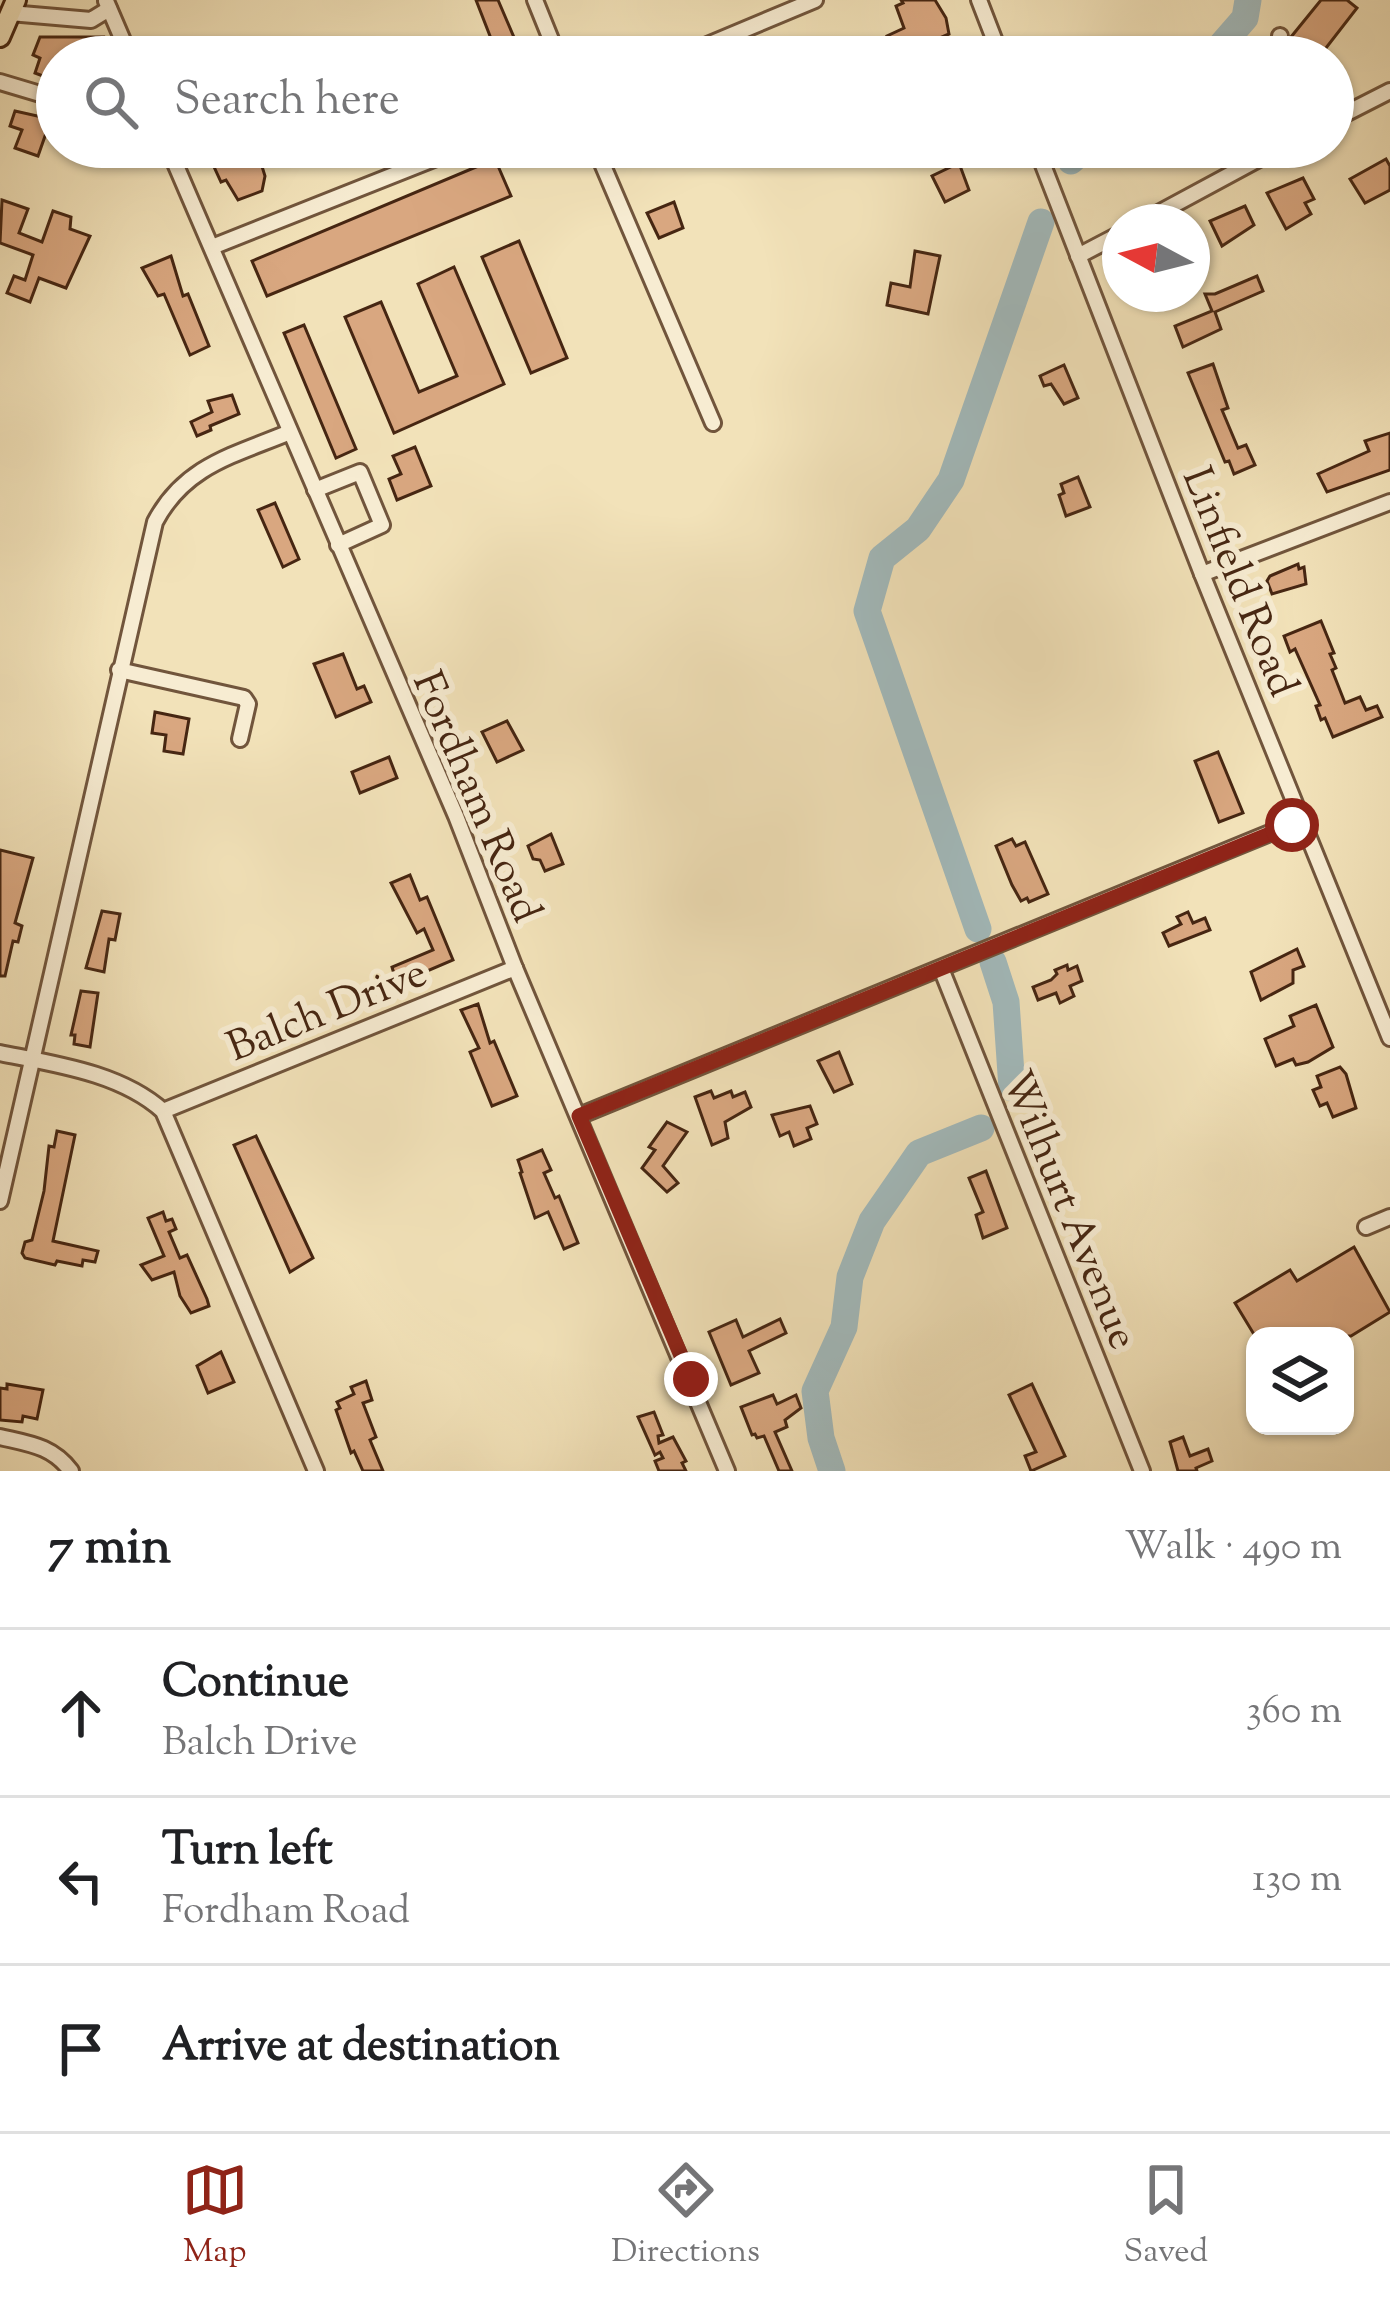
<!DOCTYPE html>
<meta charset="utf-8">
<style>
body{margin:0;font-family:"Sorts Mill Goudy",serif;background:#f2f2f2;color:#202124}
.controls{position:absolute;right:36px;bottom:36px;display:grid;overflow:hidden;border-radius:24px;box-shadow:0 3px 9px #0004}
.controls button{width:108px;height:108px;display:grid;place-items:center;padding:0;border:0;border-bottom:3px solid #e0e0e0;background:#fff;color:#202124;font:60px sans-serif}
.compass{position:absolute;left:1102px;top:204px;width:108px;height:108px;border-radius:50%;background:#fff;box-shadow:0 3px 9px #0004;rotate:277deg}
.stop{position:absolute;width:36px;height:36px;margin:-27px;border:9px solid #8f2418;border-radius:50%;background:#fff}
.stop.end{background:#8f2418;border-color:#fff;box-shadow:0 3px 12px #0008}
.list{margin:0;padding:0;list-style:none}
h2{display:flex;justify-content:space-between;align-items:center;height:156px;margin:0;padding:0 48px;font-size:51px}
h2 small{font-size:39px;font-weight:400;color:#757577}
.list li{display:grid;grid-template-columns:78px 1fr auto;gap:36px;align-items:center;box-sizing:border-box;height:168px;padding:0 48px;border-top:3px solid #e0e0e0}
.list b{display:block;font-size:45px;white-space:nowrap}
.list p{margin:0;font-size:39px;white-space:nowrap;color:#757577}
.list em{font-size:39px;font-style:normal;color:#757577}
.icon{flex:none;width:66px;height:66px;fill:none;stroke:currentColor;stroke-width:2;stroke-linecap:round;stroke-linejoin:round}
.map{position:relative;flex:none;width:1390px;height:1471px;overflow:hidden}
.search{position:absolute;background:#fff;box-shadow:0 3px 9px #0004;left:36px;right:36px;top:36px;height:132px;display:flex;align-items:center;gap:30px;box-sizing:border-box;padding:0 42px;border-radius:66px;color:#757577;font-size:45px}
.sheet{height:660px;background:#fff}
nav{display:flex;justify-content:space-around;align-items:center;box-sizing:border-box;height:168px;border-top:3px solid #e0e0e0;background:#fff;font-size:33px;color:#757577}
nav a{display:grid;justify-items:center;gap:6px}
nav .on{color:#8f2418}
.map>svg:first-child{display:block}
.lines{fill:none;stroke-linecap:round;stroke-linejoin:round}
.river{stroke:#a2babc;stroke-width:27}
.building{fill:#d9a780;stroke:#462612;stroke-width:3}
.minor-casing{stroke:#71553c;stroke-width:20}
.major-casing{stroke:#462612;stroke-width:24}
.minor{stroke:#f7ecd2;stroke-width:14}
.major{stroke:#f2e2b9;stroke-width:18}
.route{stroke:#8f2418;stroke-width:15}
.labels{text-anchor:middle;stroke-width:12;stroke-linejoin:round;paint-order:stroke}
.street-label{font-size:42px;fill:#462612;stroke:#f7ecd2}
</style>
<div class="map">
<svg width="1390" height="1471" viewBox="0 0 1390 1471">
<rect width="100%" height="100%" fill="#f2e2b9"/>
<filter id="stains"><feTurbulence type="fractalNoise" baseFrequency=".00167" numOctaves="4"/><feColorMatrix values="0 0 0 0 .2 0 0 0 0 .09 0 0 0 0 .02 0 0 0 .5 -.17"/></filter>
<radialGradient id="worn" r=".72"><stop offset=".6" stop-color="#630" stop-opacity="0"/><stop offset="1" stop-color="#630" stop-opacity=".3"/></radialGradient>
<g class="lines">
<!-- river -->
<g class="river">
<path d="M1211,57L1245,18L1248,0"/>
<path d="M1071,161L1086,147"/>
<path d="M978,929L867,611L882,558L918,529L951,480L1041,222"/>
<path d="M993,962L1006,1002L1012,1088"/>
<path d="M832,1471L821,1438L815,1391L844,1327L850,1277L872,1221L919,1153L981,1128"/>
</g>
</g>
<!-- building -->
<g class="building">
<path d="M476,0H498L519,49L492,57L487,43L490,36Z"/>
<path d="M901,0H935L946,18L949,34L896,57L887,36L904,28L896,6L903,3Z"/>
<path d="M1321,0H1347L1357,8L1319,57H1290L1298,44L1291,37Z"/>
<path d="M40,37H104L111,57H57L51,79L35,73L40,58L33,55Z"/>
<path d="M15,111L51,119L38,156L15,148L22,130L10,126Z"/>
<path d="M236,147H256L265,176L262,191L238,200L226,180L221,182L210,158Z"/>
<path d="M495,159L511,196L267,296L252,261Z"/>
<path d="M1386,159L1390,166V190L1365,203L1350,179Z"/>
<path d="M959,163L969,190L945,202L932,176Z"/>
<path d="M1303,178L1314,199L1305,203L1311,214L1286,229L1267,193Z"/>
<path d="M2,200L28,209L19,233L42,242L53,211L71,217L70,229L90,236L66,288L39,278L30,302L7,293L14,276L25,280L33,255L0,243Z"/>
<path d="M674,202L683,228L659,238L647,213Z"/>
<path d="M1245,206L1254,225L1222,246L1210,221Z"/>
<path d="M519,241L567,358L531,373L482,257Z"/>
<path d="M915,251L940,256L928,314L887,305L891,283L910,287Z"/>
<path d="M171,256L183,296L188,294L209,346L190,355L164,294L158,296L142,268Z"/>
<path d="M454,267L504,384L394,433L345,317L381,302L419,392L457,376L418,284Z"/>
<path d="M1257,276L1263,291L1215,312L1221,329L1183,347L1175,326L1212,311L1205,294H1215Z"/>
<path d="M304,325L356,449L336,458L284,333Z"/>
<path d="M1213,364L1228,408L1222,410L1238,448L1246,445L1255,465L1234,474L1229,461L1225,462L1188,373Z"/>
<path d="M1064,365L1078,398L1064,404L1051,384L1044,386L1040,376Z"/>
<path d="M232,395L239,414L210,426L211,430L197,436L191,422L212,412L208,401Z"/>
<path d="M1390,433V470L1327,492L1318,474L1369,451L1365,441Z"/>
<path d="M415,447L431,486L397,500L389,479L401,474L393,456Z"/>
<path d="M1078,477L1090,507L1066,516L1059,495L1064,493L1061,484Z"/>
<path d="M275,503L299,559L283,567L258,510Z"/>
<path d="M1298,564L1299,569L1304,567L1306,584L1272,594L1267,581L1270,576Z"/>
<path d="M1321,621L1334,653L1330,654L1336,668L1332,670L1345,703L1360,697L1366,710L1377,706L1382,717L1333,737L1325,718L1321,720L1316,706L1320,705L1295,649L1290,652L1284,636Z"/>
<path d="M343,654L357,689L364,686L371,702L336,717L314,664Z"/>
<path d="M155,712L189,719L183,754L164,751L166,735L152,733Z"/>
<path d="M507,721L523,750L497,762L482,732Z"/>
<path d="M1218,752L1243,813L1219,822L1195,761Z"/>
<path d="M389,757L397,778L360,793L352,772Z"/>
<path d="M551,834L563,864L545,871L540,860L533,859L528,846Z"/>
<path d="M1012,839L1016,846L1025,842L1048,894L1029,902L1027,898L1021,901L1012,885L996,846Z"/>
<path d="M0,850L33,858L15,923L22,926L18,942L13,941L5,976H0Z"/>
<path d="M410,875L420,900L427,897L453,960L397,984L392,967L433,950L424,929L417,933L391,883Z"/>
<path d="M102,911L120,914L115,940L109,939L104,972L86,968Z"/>
<path d="M1188,912L1193,923L1205,918L1210,930L1169,946L1163,933L1181,924L1177,917Z"/>
<path d="M1297,949L1304,966L1293,970V983L1261,1000L1251,972Z"/>
<path d="M1067,965L1068,970L1077,966L1082,981L1070,986L1074,996L1060,1003L1056,993L1038,1000L1033,987L1051,980L1057,974L1055,970Z"/>
<path d="M81,991L98,993L90,1047L74,1044L75,1035H71Z"/>
<path d="M478,1004L490,1043L494,1041L517,1096L492,1106L470,1052L479,1048L461,1010Z"/>
<path d="M1316,1005L1333,1047L1308,1062L1296,1065L1293,1059L1276,1066L1265,1039L1294,1026L1290,1016Z"/>
<path d="M839,1052L852,1084L834,1092L818,1061Z"/>
<path d="M1340,1067L1346,1074L1356,1108L1333,1117L1327,1103L1320,1106L1313,1090L1321,1087L1317,1076Z"/>
<path d="M711,1091L714,1098L731,1091L733,1097L745,1092L751,1107L725,1122L728,1138L712,1145L695,1097Z"/>
<path d="M810,1106L817,1124L807,1128L811,1139L794,1146L789,1132L780,1136L772,1115Z"/>
<path d="M667,1122L687,1132L663,1166L678,1183L667,1192L642,1168L655,1150L649,1147Z"/>
<path d="M57,1131L75,1135L53,1241L98,1251L95,1262L83,1260L82,1266L57,1261L55,1265L25,1258L22,1253L25,1242L32,1240L44,1191L49,1146L54,1147Z"/>
<path d="M256,1136L313,1258L290,1272L234,1145Z"/>
<path d="M542,1150L551,1170L544,1173L555,1198L559,1196L578,1243L564,1249L548,1212L535,1218L520,1173L522,1172L518,1160Z"/>
<path d="M986,1171L1007,1228L983,1238L976,1215L983,1212L969,1178Z"/>
<path d="M163,1212L166,1221L172,1219L176,1229L169,1232L180,1258L187,1255L207,1299L209,1306L191,1313L180,1296L174,1272L152,1280L141,1265L164,1256L148,1218Z"/>
<path d="M1354,1247L1390,1312L1351,1336H1255L1235,1303L1290,1270L1297,1281Z"/>
<path d="M780,1319L786,1333L749,1351L759,1373L731,1385L709,1332L736,1320L743,1337Z"/>
<path d="M221,1352L234,1382L208,1393L197,1366Z"/>
<path d="M366,1381L372,1400L363,1403L376,1437L370,1440L383,1471H363L354,1451L351,1453L336,1410L340,1408L337,1402L354,1394L351,1387Z"/>
<path d="M7,1384L43,1390L37,1419L23,1416L22,1422L0,1420V1388L7,1389Z"/>
<path d="M1032,1384L1065,1456L1031,1471L1025,1456L1036,1452L1009,1395Z"/>
<path d="M773,1395L777,1404L796,1395L801,1408L785,1420L787,1427L775,1432L792,1471H779L764,1436L757,1438L755,1434L752,1435L741,1407Z"/>
<path d="M654,1412L663,1435L658,1436L659,1443L673,1437L686,1461L682,1463L686,1471H659L655,1461L663,1458L660,1452L655,1455L638,1417Z"/>
<path d="M1183,1437L1190,1456L1208,1449L1212,1461L1196,1468L1197,1471H1178L1170,1442Z"/>
</g>
<g class="lines">
<defs>
<g id="minor">
<path d="M535,0L558,57"/>
<path d="M979,0L1001,57"/>
<path d="M106,1L130,57"/>
<path d="M10,13L91,20L109,9"/>
<path d="M679,57L815,0"/>
<path d="M1279,57L1280,36"/>
<path d="M0,82L57,99"/>
<path d="M1333,120L1390,91"/>
<path d="M168,147L456,816L515,968L727,1471"/>
<path d="M595,147L713,423"/>
<path d="M1036,147L1202,574L1390,1038"/>
<path d="M1142,222L1281,147"/>
<path d="M212,247L464,147"/>
<path d="M1078,256L1120,234"/>
<path d="M315,490L360,472L382,525L338,545"/>
<path d="M1202,574L1390,502"/>
<path d="M119,670L244,698L248,704L240,739"/>
<path d="M942,971L1142,1471"/>
<path d="M0,1053C55,1064 121,1073 163,1111L316,1471"/>
<path d="M163,1111L515,968"/>
<path d="M579,1116L1304,819"/>
<path d="M0,1201L155,522C185,465 235,455 290,432"/>
<path d="M1366,1227L1390,1217"/>
<path d="M0,1437C30,1444 52,1446 71,1471"/>
</g>
<path id="major" d="M0,37L16,0"/>
</defs>
<!-- minor casing -->
<use href="#minor" class="minor-casing"/>
<!-- major casing -->
<use href="#major" class="major-casing"/>
<!-- minor -->
<use href="#minor" class="minor"/>
<!-- major -->
<use href="#major" class="major"/>
</g>
<g class="lines">
<!-- route -->
<path class="route" d="M691,1379L579,1116L1292,825"/>
</g>
<g class="labels">
<!-- street labels -->
<g class="street-label">
<text transform="translate(1242 581) rotate(68)" y="15">Linfield Road</text>
<text transform="translate(479 796) rotate(67)" y="15">Fordham Road</text>
<text transform="translate(326 1008) rotate(-22)" y="15">Balch Drive</text>
<text transform="translate(1072 1209) rotate(68)" y="15">Wilhurt Avenue</text>
</g>
</g>
<rect width="100%" height="100%" filter="url(#stains)"/>
<rect width="100%" height="100%" fill="url(#worn)"/>
</svg>
<div class="controls">
<button><svg class="icon" aria-label="layers" viewBox="0 0 24 24"><path d="M12 4l9 5-9 5-9-5zM3 14l9 5 9-5"/></svg></button>
</div>
<svg class="compass" viewBox="-18 -18 36 36"><path d="M0-13l5 13h-10z" fill="#e53935"/><path d="M0 13l5-13h-10z" fill="#757577"/></svg>
<div class="stop" style="left:1292px;top:825px"></div>
<div class="stop end" style="left:691px;top:1379px"></div>
<div class="search"><svg class="icon" aria-label="search" viewBox="0 0 24 24"><circle cx="10" cy="10" r="6"/><path d="M15 15l6 6"/></svg>Search here</div>
</div>
<section class="sheet">
<h2>7 min<small>Walk · 490 m</small></h2>
<ul class="list">
<li><svg class="icon" aria-label="ahead" viewBox="0 0 24 24"><path d="M12 20V5M6 11l6-6 6 6"/></svg><div><b>Continue</b><p>Balch Drive</p></div><em>360 m</em></li>
<li><svg class="icon" aria-label="left" viewBox="0 0 24 24"><path d="M17 20v-9H6M10 6l-5 5 5 5"/></svg><div><b>Turn left</b><p>Fordham Road</p></div><em>130 m</em></li>
<li><svg class="icon" aria-label="arrive" viewBox="0 0 24 24"><path d="M6 21V4h12l-3 4 3 4H6"/></svg><div><b>Arrive at destination</b></div></li>
</ul>
</section>
<nav>
<a class="on"><svg class="icon" aria-label="map" viewBox="0 0 24 24"><path d="M3 6l6-2 6 2 6-2v14l-6 2-6-2-6 2zM9 4v14M15 6v14"/></svg>Map</a>
<a><svg class="icon" aria-label="directions" viewBox="0 0 24 24"><path d="M12 3l9 9-9 9-9-9zM9 14v-3h6M13 9l2 2-2 2"/></svg>Directions</a>
<a><svg class="icon" aria-label="saved" viewBox="0 0 24 24"><path d="M7 4h10v16l-5-4-5 4z"/></svg>Saved</a>
</nav>
